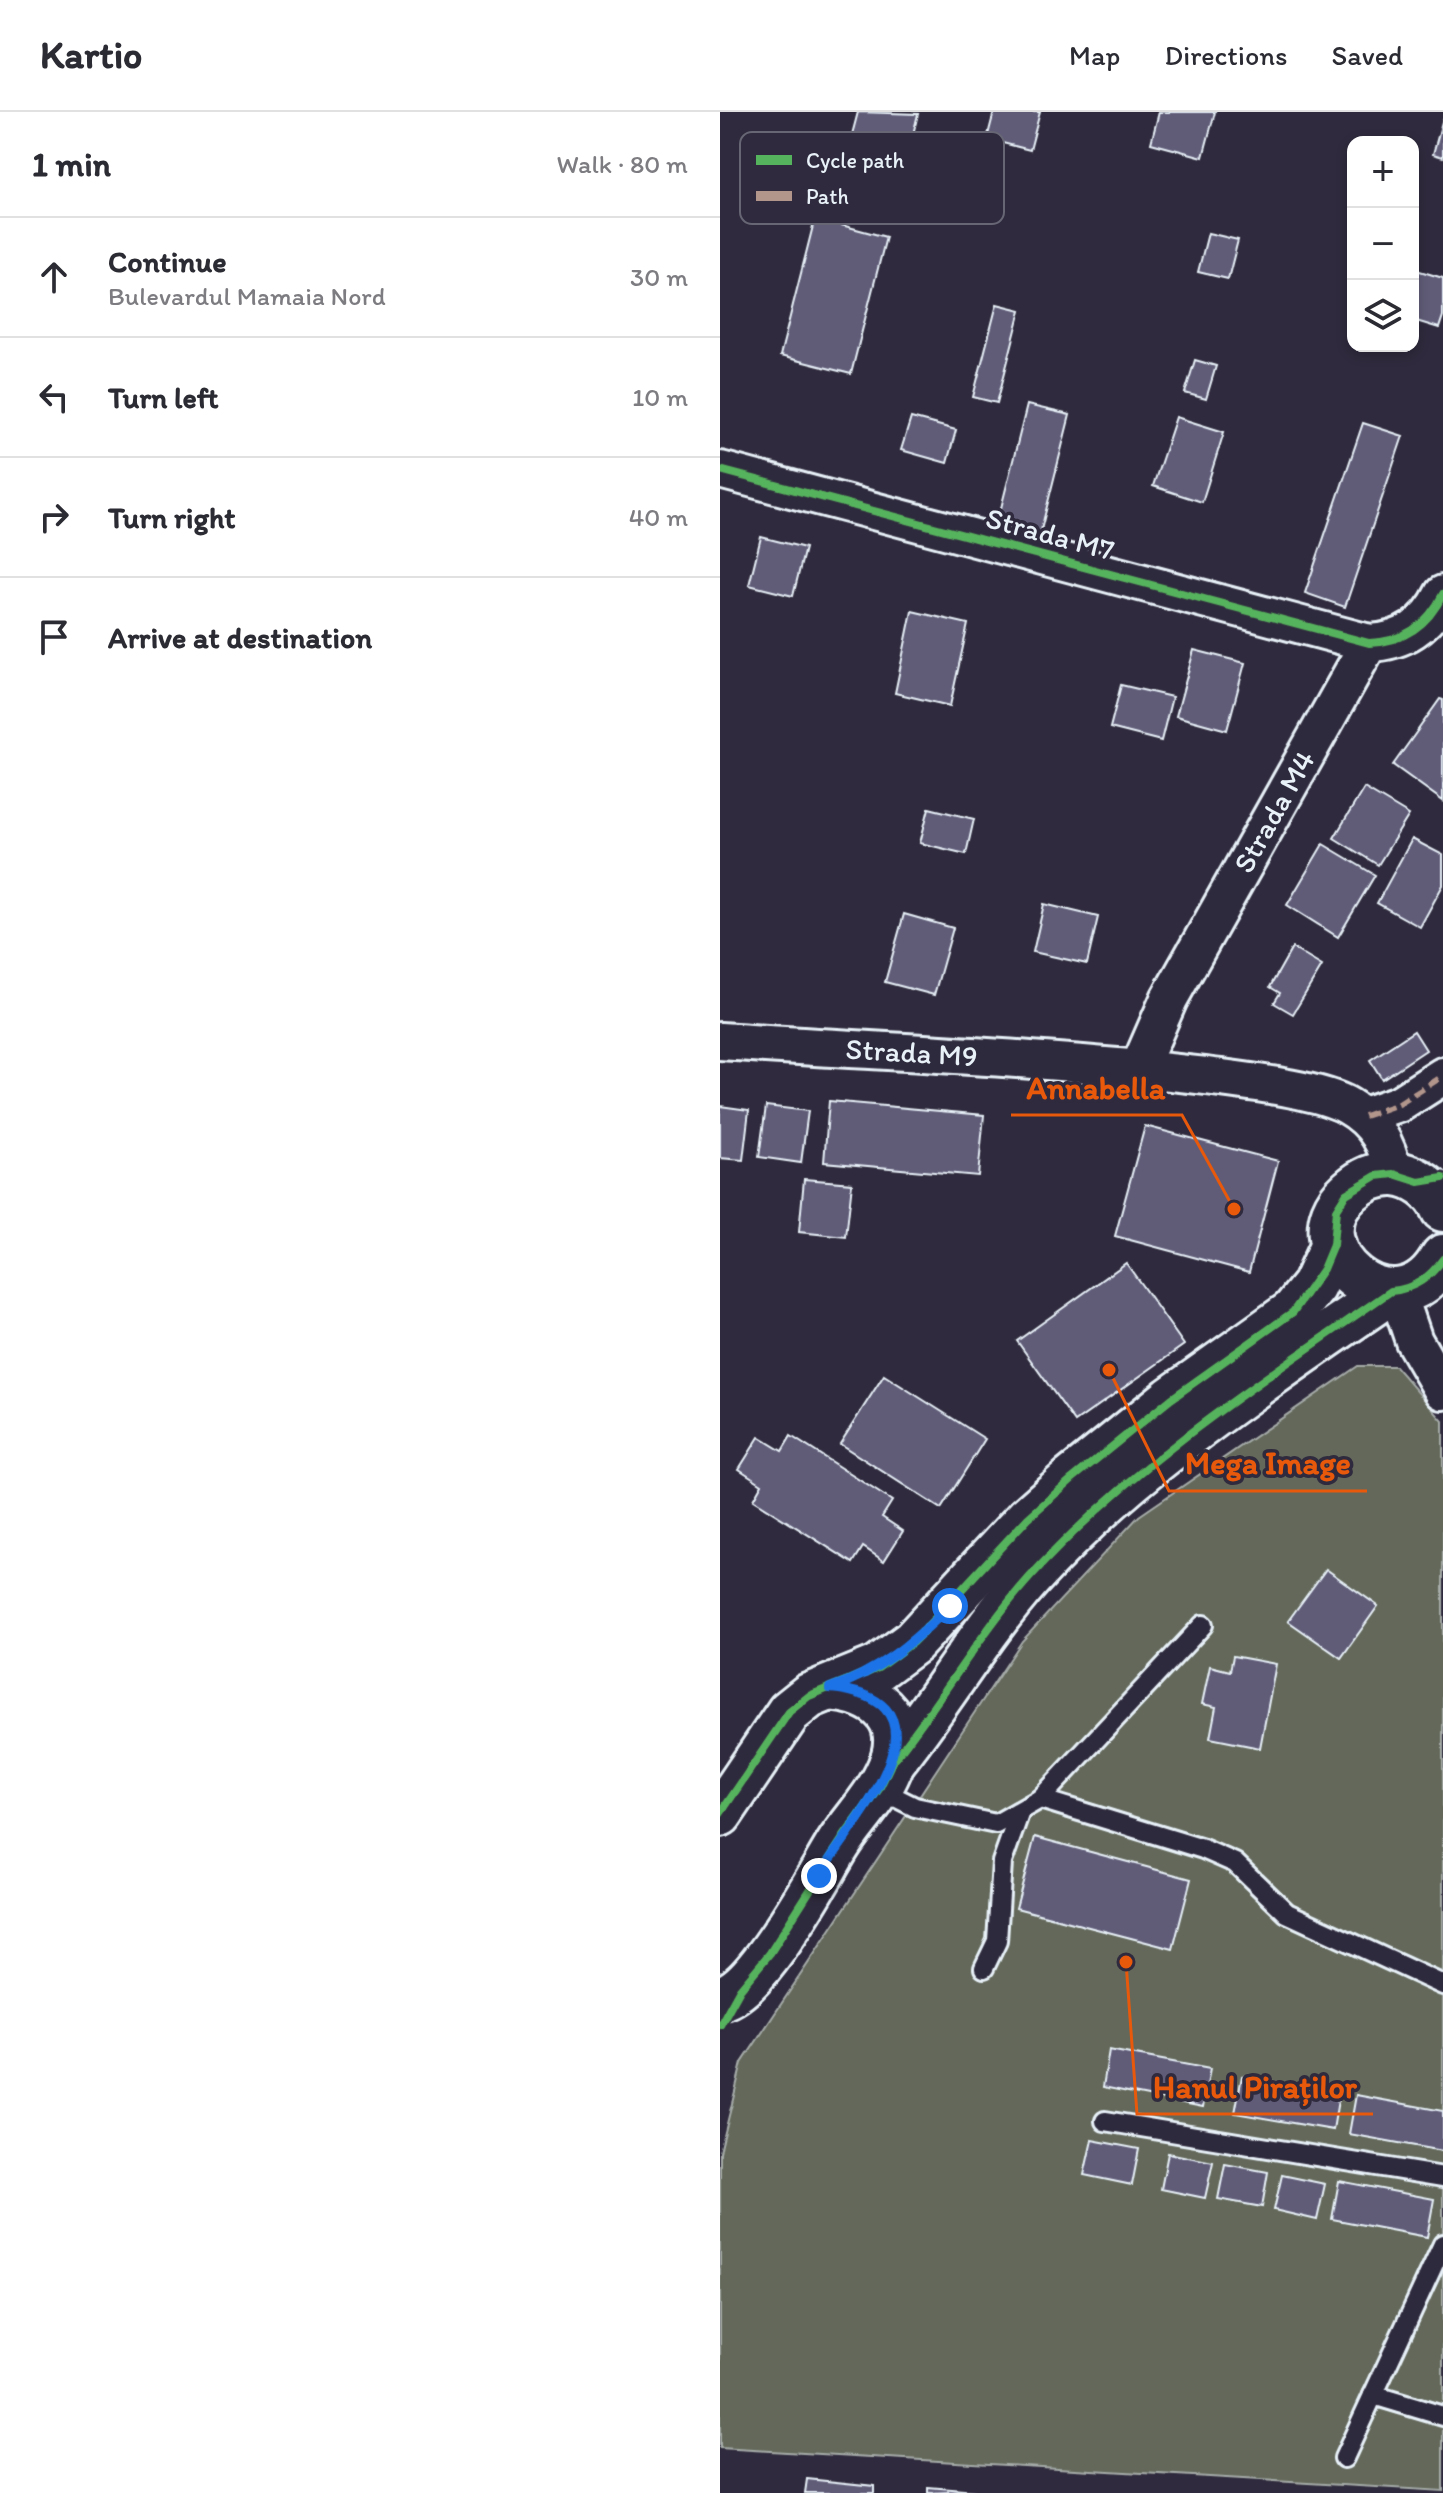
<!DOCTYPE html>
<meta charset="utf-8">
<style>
body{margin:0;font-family:Itim,sans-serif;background:#f2f2f3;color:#2b2b33}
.controls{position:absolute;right:24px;top:24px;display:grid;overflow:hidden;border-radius:16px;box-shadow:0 4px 12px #0003}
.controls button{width:72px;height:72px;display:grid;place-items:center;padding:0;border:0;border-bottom:2px solid #e1e1e2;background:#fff;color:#2b2b33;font:40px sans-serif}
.stop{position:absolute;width:24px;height:24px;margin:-18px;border:6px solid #1a73e8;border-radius:50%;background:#fff}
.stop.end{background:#1a73e8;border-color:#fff;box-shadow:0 2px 8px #0008}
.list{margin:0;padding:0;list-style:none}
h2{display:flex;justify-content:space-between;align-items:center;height:104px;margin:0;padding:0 32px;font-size:34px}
h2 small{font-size:26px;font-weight:400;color:#7c7c81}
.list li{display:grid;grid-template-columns:52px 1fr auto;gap:24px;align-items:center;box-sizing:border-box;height:120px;padding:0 32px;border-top:2px solid #e1e1e2}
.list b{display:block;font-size:30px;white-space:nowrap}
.list p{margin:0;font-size:26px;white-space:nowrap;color:#7c7c81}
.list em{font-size:26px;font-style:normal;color:#7c7c81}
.icon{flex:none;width:44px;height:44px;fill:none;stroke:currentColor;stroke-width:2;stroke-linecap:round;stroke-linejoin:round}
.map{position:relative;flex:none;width:723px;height:2381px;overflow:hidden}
header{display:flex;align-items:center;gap:48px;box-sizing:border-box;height:112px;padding:0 40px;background:#fff;border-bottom:2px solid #e1e1e2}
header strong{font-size:38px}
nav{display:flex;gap:44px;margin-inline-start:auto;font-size:28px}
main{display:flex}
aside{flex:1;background:#fff}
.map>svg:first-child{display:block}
.green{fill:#63685a;stroke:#a6aca9;stroke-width:2}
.building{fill:#605b78;stroke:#e8f1f8;stroke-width:2}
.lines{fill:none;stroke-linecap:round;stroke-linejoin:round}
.service-casing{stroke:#e8f1f8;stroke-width:24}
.minor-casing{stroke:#e8f1f8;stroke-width:42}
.secondary-casing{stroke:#e8f1f8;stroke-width:50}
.service{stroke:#2f2a3d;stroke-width:18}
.minor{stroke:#2f2a3d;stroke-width:36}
.secondary{stroke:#2f2a3d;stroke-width:44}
.quiet{stroke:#b2968c;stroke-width:6;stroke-dasharray:12 6;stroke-linecap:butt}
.cycleway-casing{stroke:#2f2a3d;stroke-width:13}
.cycleway{stroke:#56b35d;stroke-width:8}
.route{stroke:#1a73e8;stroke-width:10}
.labels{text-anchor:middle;stroke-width:7;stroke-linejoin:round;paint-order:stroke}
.street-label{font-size:30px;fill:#e8f1f8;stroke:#2f2a3d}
.key{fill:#2f2a3d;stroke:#666675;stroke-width:2}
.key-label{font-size:22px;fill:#e8f1f8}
.leader{fill:none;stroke:#e8590c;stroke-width:3}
.callout-dot{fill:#e8590c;stroke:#2f2a3d;stroke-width:3}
.callout-label{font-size:32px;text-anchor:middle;font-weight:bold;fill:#e8590c;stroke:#2f2a3d;stroke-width:7;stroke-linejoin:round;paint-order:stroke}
</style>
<header>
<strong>Kartio</strong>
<nav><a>Map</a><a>Directions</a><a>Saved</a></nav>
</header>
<main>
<aside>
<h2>1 min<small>Walk · 80 m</small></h2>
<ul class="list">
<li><svg class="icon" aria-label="ahead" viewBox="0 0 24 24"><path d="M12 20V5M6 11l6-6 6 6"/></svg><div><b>Continue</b><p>Bulevardul Mamaia Nord</p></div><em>30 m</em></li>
<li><svg class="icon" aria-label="left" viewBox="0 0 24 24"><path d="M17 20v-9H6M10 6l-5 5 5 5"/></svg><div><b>Turn left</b></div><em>10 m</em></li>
<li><svg class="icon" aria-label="right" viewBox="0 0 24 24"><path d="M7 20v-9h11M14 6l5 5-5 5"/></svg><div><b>Turn right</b></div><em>40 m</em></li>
<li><svg class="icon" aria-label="arrive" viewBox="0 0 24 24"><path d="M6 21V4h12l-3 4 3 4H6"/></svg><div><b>Arrive at destination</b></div></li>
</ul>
</aside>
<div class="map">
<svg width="723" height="2381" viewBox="0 0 723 2381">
<rect width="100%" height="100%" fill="#2f2a3d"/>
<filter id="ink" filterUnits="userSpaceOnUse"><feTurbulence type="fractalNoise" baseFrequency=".0125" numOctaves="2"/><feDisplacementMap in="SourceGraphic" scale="16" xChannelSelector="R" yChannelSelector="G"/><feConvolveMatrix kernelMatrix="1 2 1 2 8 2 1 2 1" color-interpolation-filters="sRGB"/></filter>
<g filter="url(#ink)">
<!-- green -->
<path class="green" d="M638,1254H675L723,1309V2379L0,2336V2040L22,1951L302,1529L419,1404Z"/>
<!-- building -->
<g class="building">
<path d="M138,0L198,2L183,63L125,49Z"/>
<path d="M274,0H320L310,38L267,27Z"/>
<path d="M439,0H495L483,45L431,31Z"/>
<path d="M723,6V45L713,42Z"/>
<path d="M95,106L166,125L131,262L60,244Z"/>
<path d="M488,121L518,128L508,167L478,160Z"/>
<path d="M693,157L723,166V204L719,216L693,208Z"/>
<path d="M277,192L301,198L277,291L253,285Z"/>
<path d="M475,248L496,254L486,287L465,281Z"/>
<path d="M307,293L350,303L320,422L277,412Z"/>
<path d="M456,305L504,320L482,390L433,374Z"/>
<path d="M191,306L236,318L227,351L181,338Z"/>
<path d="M643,311L683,324L625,495L585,481Z"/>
<path d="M41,425L85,436L73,484L29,473Z"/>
<path d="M192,499L248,512L230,594L175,581Z"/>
<path d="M474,538L525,551L507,618L456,604Z"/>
<path d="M401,573L452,585L441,629L390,616Z"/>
<path d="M720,587L723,588V689L673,653Z"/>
<path d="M644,676L689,703L658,753L614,726Z"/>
<path d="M209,696L254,707L246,742L200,731Z"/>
<path d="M692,727L723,743V773L700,815L657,791Z"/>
<path d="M603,732L655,763L618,825L567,793Z"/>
<path d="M324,792L378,805L367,852L313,840Z"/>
<path d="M184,802L233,816L214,883L165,870Z"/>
<path d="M572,836L602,854L573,902L554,891L560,881L550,875Z"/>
<path d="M694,919L706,938L662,967L650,948Z"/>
<path d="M109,989L264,1003L258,1064L104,1050Z"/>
<path d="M0,994L29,998L23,1048L0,1046Z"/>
<path d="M46,994L88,999L81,1051L39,1045Z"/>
<path d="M425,1014L558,1049L529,1160L395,1124Z"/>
<path d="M84,1067L132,1071L126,1125L79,1120Z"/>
<path d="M406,1151L464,1233L355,1310L297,1229Z"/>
<path d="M164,1263L265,1327L221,1397L120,1332Z"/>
<path d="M71,1324L172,1389L162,1405L183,1419L164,1449L143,1435L133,1451L33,1388L42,1372L19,1357L39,1325L62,1339Z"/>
<path d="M606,1457L658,1494L621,1546L568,1509Z"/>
<path d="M513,1544L556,1552L540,1636L490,1626L496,1595L482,1592L490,1554L510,1559Z"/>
<path d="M315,1725L471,1767L453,1837L296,1796Z"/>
<path d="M389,1938L490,1957L483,1995L383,1975Z"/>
<path d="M522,1964L619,1982L613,2018L515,2001Z"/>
<path d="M636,1983L723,1999V2039L629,2022Z"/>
<path d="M372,2028L419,2037L412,2073L364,2063Z"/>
<path d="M448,2041L493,2050L485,2086L441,2077Z"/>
<path d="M505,2052L548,2060L542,2095L498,2087Z"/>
<path d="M562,2063L605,2072L597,2108L554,2098Z"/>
<path d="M619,2069L714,2087L707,2125L612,2107Z"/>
<path d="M87,2367L154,2374V2381H85Z"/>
<path d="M208,2375L256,2379L208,2381Z"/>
</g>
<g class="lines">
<defs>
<g id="service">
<path d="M159,1677L195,1695L276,1712L320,1687L483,1737L515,1751L567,1801L723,1873"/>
<path d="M320,1687L483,1513"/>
<path d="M264,1856L277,1829L282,1750L299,1702"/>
<path d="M385,2009L723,2065"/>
<path d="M653,2283L723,2304"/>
<path d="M624,2346L723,2132"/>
</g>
<g id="minor">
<path d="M0,358L649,531C683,530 708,513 723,482"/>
<path id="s1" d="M0,929C162,940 325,945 486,964C522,969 599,977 628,994C656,1010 667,1032 674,1062"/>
<path id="s2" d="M419,956L449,887L649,531"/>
<path d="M644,1004L679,992L723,964"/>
<path d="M677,1179L694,1229L723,1279"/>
</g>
<g id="secondary">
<path d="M723,1097C715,1078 695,1064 675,1062C657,1061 643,1067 630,1079C566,1136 677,1230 723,1145"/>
<path d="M172,1650C220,1591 259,1522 310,1465C413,1351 546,1266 671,1179"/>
<path d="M0,1702L69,1600L89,1584L158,1556L193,1530L308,1406L352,1367L451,1287L573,1200L594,1174L613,1133"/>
<path d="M0,1886C38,1879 97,1767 118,1733C133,1709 155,1688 167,1662C193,1609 160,1581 110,1576"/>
</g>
</defs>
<!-- service casing -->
<use href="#service" class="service-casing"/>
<!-- minor casing -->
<use href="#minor" class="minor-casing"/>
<!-- secondary casing -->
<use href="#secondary" class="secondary-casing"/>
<!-- service -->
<use href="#service" class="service"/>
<!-- minor -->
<use href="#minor" class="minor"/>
<!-- secondary -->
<use href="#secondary" class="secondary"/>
<!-- quiet -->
<path class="quiet" d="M644,1004L679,992L723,964"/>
<defs>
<g id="cycleway">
<path d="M0,358L649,531C683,530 708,513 723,482"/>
<path d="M0,1702L69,1600L89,1584L158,1556L193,1530L308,1406L352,1367L451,1287L573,1200L603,1157L613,1133L616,1098L626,1082L656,1064L674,1062L699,1070L723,1066"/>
<path d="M0,1913L20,1877L50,1841L125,1723L159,1677L172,1650C220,1591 259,1522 310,1465C413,1351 546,1266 671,1179C695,1177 710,1165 723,1147"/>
</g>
</defs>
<!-- cycleway casing -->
<use href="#cycleway" class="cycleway-casing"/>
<!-- cycleway -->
<use href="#cycleway" class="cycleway"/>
</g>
</g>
<g class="lines" filter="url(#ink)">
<!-- route -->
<path class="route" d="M99,1764C133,1709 245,1589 110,1576C159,1560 193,1530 230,1494"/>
</g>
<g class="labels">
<!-- street labels -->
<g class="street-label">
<text transform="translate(330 422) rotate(15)" y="10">Strada M7</text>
<text dy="10" stroke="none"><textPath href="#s2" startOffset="290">Strada M4</textPath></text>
<text dy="10" stroke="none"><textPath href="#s1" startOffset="192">Strada M9</textPath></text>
</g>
</g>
<!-- legend -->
<rect x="20" y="20" width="264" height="92" rx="12" class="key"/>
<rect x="36" y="43" width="36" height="10" fill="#56b35d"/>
<rect x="36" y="79" width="36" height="10" fill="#b2968c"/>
<g class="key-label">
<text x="86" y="56">Cycle path</text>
<text x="86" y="92">Path</text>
</g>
<!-- callouts -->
<path class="leader" d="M514 1097L462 1003H291M389 1258L449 1379H647M406 1850L417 2002H653"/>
<g class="callout-dot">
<circle cx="514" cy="1097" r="8"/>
<circle cx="389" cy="1258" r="8"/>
<circle cx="406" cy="1850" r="8"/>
</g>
<g class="callout-label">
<text x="376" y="987">Annabella</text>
<text x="548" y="1362">Mega Image</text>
<text x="535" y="1986">Hanul Piraților</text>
</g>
</svg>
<div class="controls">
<button>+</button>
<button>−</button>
<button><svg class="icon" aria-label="layers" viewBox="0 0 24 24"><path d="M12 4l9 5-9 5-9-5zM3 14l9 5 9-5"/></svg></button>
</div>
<div class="stop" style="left:230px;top:1494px"></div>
<div class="stop end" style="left:99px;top:1764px"></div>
</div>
</main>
